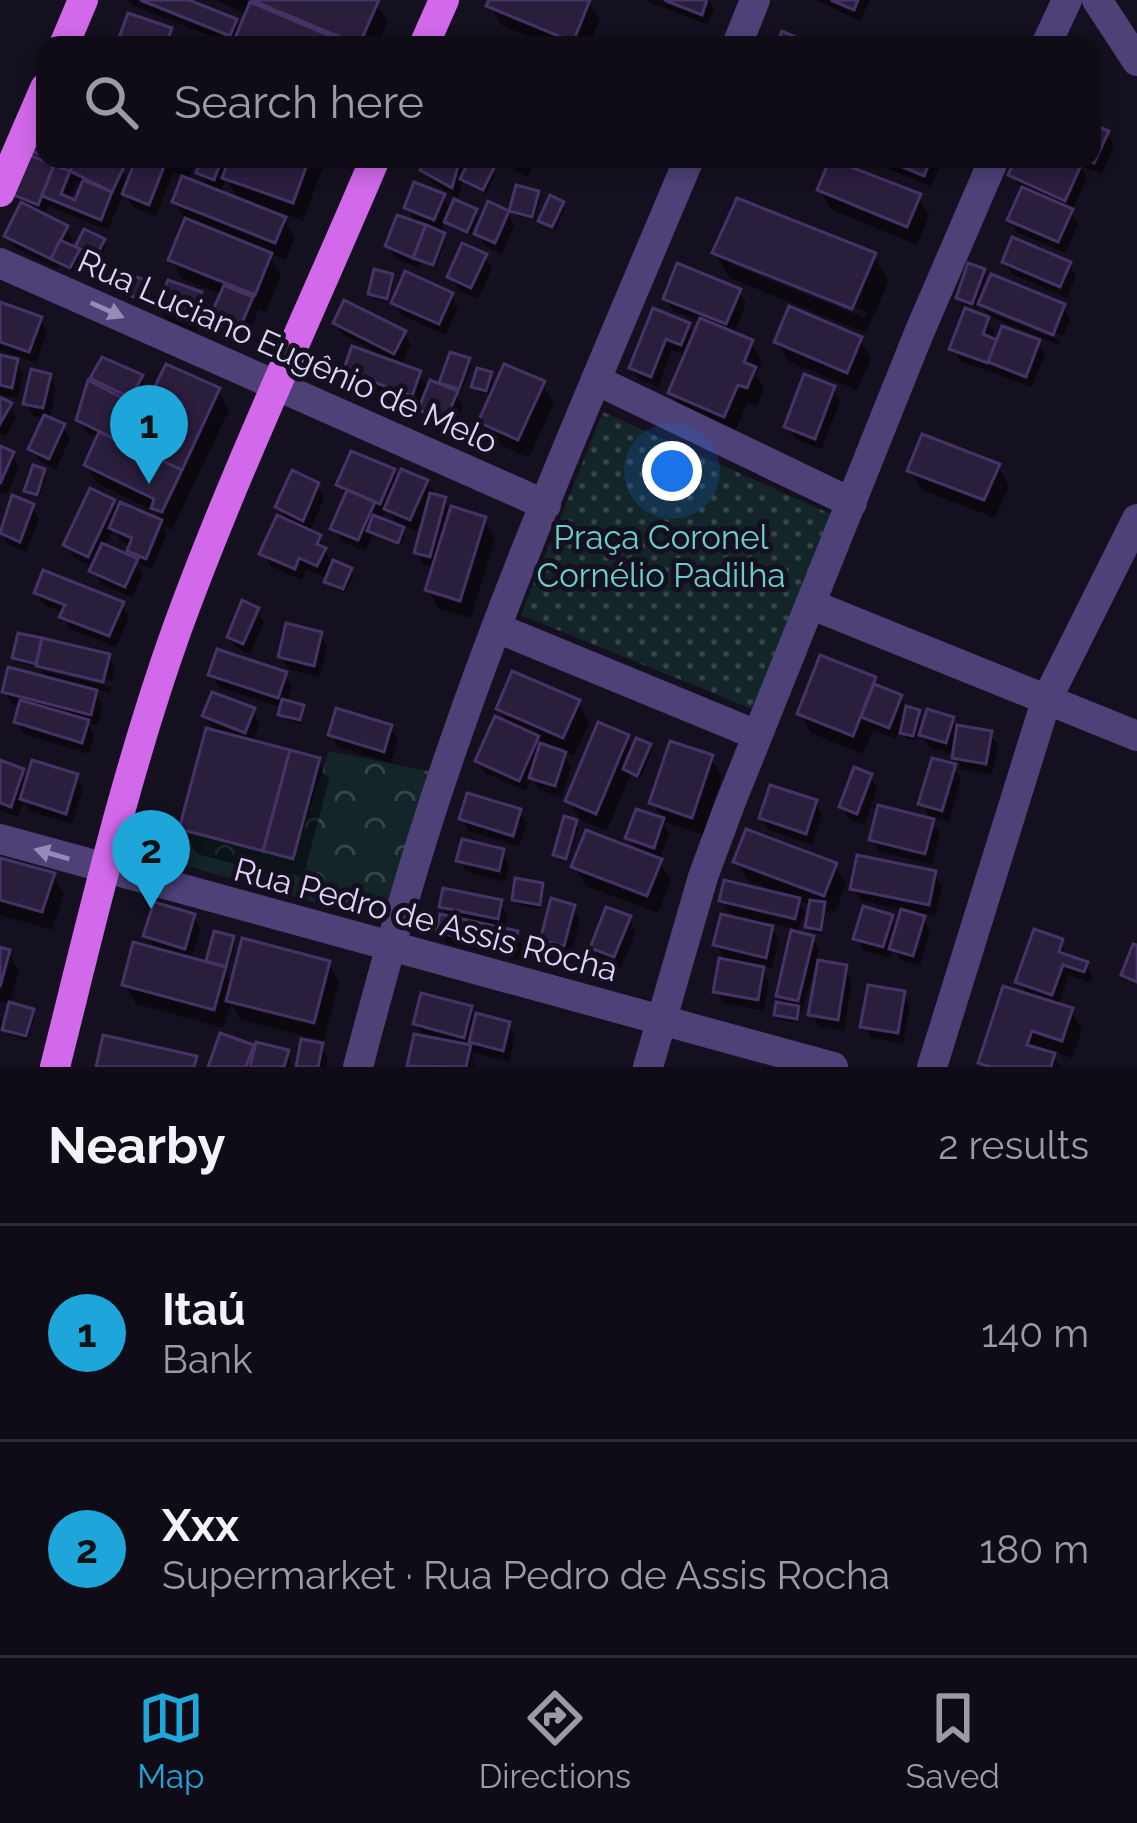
<!DOCTYPE html>
<meta charset="utf-8">
<style>
body{margin:0;font-family:Raleway,sans-serif;background:#191520;color:#f1f3f6}
.you{position:absolute;left:672px;top:471px;width:42px;height:42px;margin:-30px;border:9px solid #fff;border-radius:50%;background:#1a73e8;box-shadow:0 0 0 18px #1a73e833}
.badge{display:grid;place-items:center;width:78px;height:78px;border-radius:50%;background:#1ea6db;color:#111;font-size:39px;font-weight:700}
.pin{position:absolute;translate:-50% -99px;filter:drop-shadow(0 3px 6px #0008)}
.pin::after{content:'';position:absolute;top:63px;width:42px;height:36px;background:inherit;clip-path:polygon(0 0,100% 0,50% 100%)}
.list{margin:0;padding:0;list-style:none}
h2{display:flex;justify-content:space-between;align-items:center;height:156px;margin:0;padding:0 48px;font-size:51px}
h2 small{font-size:39px;font-weight:400;color:#9c9ba1}
.list li{display:grid;grid-template-columns:78px 1fr auto;gap:36px;align-items:center;box-sizing:border-box;height:216px;padding:0 48px;border-top:3px solid #302c36}
.list b{display:block;font-size:45px;white-space:nowrap}
.list p{margin:0;font-size:39px;white-space:nowrap;color:#9c9ba1}
.list em{font-size:39px;font-style:normal;color:#9c9ba1}
.icon{flex:none;width:66px;height:66px;fill:none;stroke:currentColor;stroke-width:2;stroke-linecap:round;stroke-linejoin:round}
.map{position:relative;flex:none;width:1137px;height:1067px;overflow:hidden}
.search{position:absolute;background:#100c17;box-shadow:0 6px 18px #0003;left:36px;right:36px;top:36px;height:132px;display:flex;align-items:center;gap:30px;box-sizing:border-box;padding:0 42px;border-radius:24px;color:#9c9ba1;font-size:45px}
.sheet{height:588px;background:#100c17}
nav{display:flex;justify-content:space-around;align-items:center;box-sizing:border-box;height:168px;border-top:3px solid #302c36;background:#100c17;font-size:33px;color:#9c9ba1}
nav a{display:grid;justify-items:center;gap:6px}
nav .on{color:#1ea6db}
.map>svg:first-child{display:block}
.forest{fill:url(#forest-crowns)}
.park{fill:url(#park-dots)}
.shadow{fill:#0007;fill-rule:evenodd}
.building{fill:#2a1e3d;stroke:#463366;stroke-width:3}
.lines{fill:none;stroke-linecap:round;stroke-linejoin:round}
.minor{stroke:#4d4178;stroke-width:30}
.major{stroke:#d169ea;stroke-width:30}
.oneway{fill:#968ab8}
.labels{text-anchor:middle;stroke-width:10;stroke-linejoin:round;paint-order:stroke}
.street-label{font-size:33px;fill:#ded3f9;stroke:#15101f}
.park-label{font-size:33px;fill:#6acfc8;stroke:#15101f}
</style>
<div class="map">
<svg width="1137" height="1067" viewBox="0 0 1137 1067">
<defs>
<pattern id="forest-crowns" width="20" height="18" patternUnits="userSpaceOnUse" patternTransform="scale(3)"><rect width="20" height="18" fill="#132528"/><path d="M2 6a3 3 0 1 1 6 0M12 15a3 3 0 1 1 6 0" fill="none" stroke="#354448"/></pattern>
<pattern id="park-dots" width="8" height="8" patternUnits="userSpaceOnUse" patternTransform="scale(3)"><rect width="8" height="8" fill="#132528"/><path d="M2 2h.1M6 6h.1" fill="none" stroke="#354448" stroke-width="1.8" stroke-linecap="round"/></pattern>
</defs>
<rect width="100%" height="100%" fill="#15101f"/>
<!-- forest -->
<path class="forest" d="M329,751L433,772L386,923L163,859L179,829L293,859Z"/>
<!-- park -->
<path class="park" d="M603,412L831,514L752,709L521,615Z"/>
<!-- shadow -->
<g class="shadow">
<path d="M129,0H181L235,22L241,33L249,15L215,0H372L388,21L378,45H232L132,5Z"/>
<path d="M492,0H586L600,20L589,45H549L501,25L490,6Z"/>
<path d="M644,0H709L714,8L708,25Z"/>
<path d="M816,0H870L860,21Z"/>
<path d="M170,31L176,45L120,43Z"/>
<path d="M45,125V159H99L121,169L130,184L139,159H197L188,182L210,190L200,173L205,159H326L303,221L280,212L295,238L286,260L268,253L281,275L266,312L259,309L249,333L223,323L216,310L223,295L182,279L171,260L187,222L175,202L185,176L173,172L156,216L133,207L124,192L108,230L48,206L44,217L66,228L73,240L69,248L80,257L73,272L60,265L58,269L15,248L8,236L22,207L14,194L41,163L34,151ZM226,178L240,202L220,194ZM77,181L84,186L77,204L69,201Z"/>
<path d="M1092,127L1107,133L1114,146L1101,174L1079,164L1087,178L1071,213L1078,224L1065,253L1017,232L1010,219L1024,190L1011,175L1019,159H1092Z"/>
<path d="M428,159H460L467,171L473,159L495,174L486,193L463,179L458,198L431,182L423,170Z"/>
<path d="M497,159H537L527,177Z"/>
<path d="M590,159H620L616,169Z"/>
<path d="M867,159H939L941,163L931,187Z"/>
<path d="M820,190L918,197L929,216L917,245L831,209Z"/>
<path d="M537,194L540,199L534,220L512,214Z"/>
<path d="M443,197L452,213L475,211L478,216L470,235L451,227L446,218L440,234L446,240L435,268L421,263L419,268L395,258L388,246L417,225L407,208Z"/>
<path d="M562,204L565,209L555,231L545,226L542,221Z"/>
<path d="M508,213L514,225L502,254L485,246L478,234Z"/>
<path d="M103,242L106,247L99,261L78,247Z"/>
<path d="M715,253L874,256L889,281L866,333L730,278ZM733,258L867,312L865,318L733,265Z"/>
<path d="M484,256L492,268L478,299L458,290L450,277Z"/>
<path d="M1005,262L1069,264L1076,276L1067,298L1012,274Z"/>
<path d="M983,272L986,277L980,294L1063,306L1070,319L1063,336L987,305V311L1061,341L1059,345L989,316L978,298L975,308L962,303L959,298Z"/>
<path d="M391,277L394,282L389,302L374,299L371,293Z"/>
<path d="M150,284L153,289L149,304L127,298L124,292Z"/>
<path d="M738,291L746,303L733,335L751,343L762,362L756,375L764,389L757,406L748,402L734,434L683,412L672,393L688,356L672,350L658,387L639,380L632,368L654,312L688,325L695,338L702,322L673,311L666,298Z"/>
<path d="M200,295L207,307L197,332L168,321L160,309Z"/>
<path d="M451,295L458,307L446,335L401,315L394,303Z"/>
<path d="M0,305L40,319L47,331L36,363L0,350Z"/>
<path d="M987,320L994,332L991,340L1038,343L1045,355L1032,387L960,361L953,348Z"/>
<path d="M336,323L404,333L411,345L400,366L419,373L429,390H447L443,382L468,361L471,366L461,393L454,390L463,406L452,432L428,422L422,408L353,383L346,371L386,357L343,335Z"/>
<path d="M860,340L871,359L857,390L788,361L777,342Z"/>
<path d="M0,358L16,362L23,374L18,398L0,395Z"/>
<path d="M490,374L493,380L489,395L478,392L475,387Z"/>
<path d="M49,376L56,388L49,420L63,427L70,439L56,469L39,461L32,449L46,418L33,416L26,403Z"/>
<path d="M93,378H141L148,390L138,409L145,413L218,391L229,410L172,530L162,526L167,534L152,569L136,563L143,574L132,598L100,583L94,567L74,558L67,545L113,502L119,513L122,506L163,523L156,512L98,484L87,465L99,438L86,432L79,419L100,390ZM113,529L120,540L132,546L130,551L137,562L104,548Z"/>
<path d="M543,384L554,403L529,458L492,441L481,422Z"/>
<path d="M833,389L840,401L822,449L795,439L788,427Z"/>
<path d="M0,401L9,406L16,418L6,436L0,433Z"/>
<path d="M0,449L12,454L19,466L7,495L0,492Z"/>
<path d="M998,466L1009,486L995,518L922,490L910,471Z"/>
<path d="M43,471L46,476L39,499L27,491Z"/>
<path d="M393,472L399,481L426,482L450,509L484,519L495,539L471,618L439,609L428,590L435,568L424,565L417,552L426,521L422,519L417,531L398,523L405,535L401,546L373,535L365,551L341,541L334,528L347,498L339,485ZM387,508L398,528L381,521Z"/>
<path d="M317,486L324,498L309,533L319,537L331,563L350,570L353,576L345,593L330,587L328,579L306,569L301,580L270,566L263,553L288,524L279,506Z"/>
<path d="M32,507L39,519L26,552L8,544L0,532Z"/>
<path d="M37,593L122,605L129,617L116,647L70,629L63,617L64,613L44,605Z"/>
<path d="M257,610L264,622L250,654L238,649L230,637Z"/>
<path d="M320,635L327,647L320,677L288,669L281,657Z"/>
<path d="M20,636L108,657L115,669L112,681L44,664V671L111,687L110,693L93,689L103,705L97,726L88,723L94,735L89,754L24,734L17,722L21,707L12,704L5,692L48,680L41,668L18,663L15,658Z"/>
<path d="M212,674H285L292,687L286,703L302,707V724L284,720L283,708L219,687Z"/>
<path d="M874,680L879,689L900,697L908,710L918,712L921,718L915,740L906,738L900,728L896,739L873,730L863,754L811,733L800,714Z"/>
<path d="M578,703L589,722L574,756L562,750L571,767L561,797L539,790L532,778L526,791L485,773L478,761L509,726L499,709Z"/>
<path d="M253,711L260,723L252,743L318,761L329,780L303,877L278,870L277,875L197,854L182,829L216,734L206,716Z"/>
<path d="M952,719L957,728L990,734L998,746L992,775L955,768L961,779L949,822L929,816L940,834L932,865L879,851L872,839L932,821L922,804L934,761L962,769L955,755L929,747L922,735Z"/>
<path d="M390,727L398,740L391,763L338,747L331,735Z"/>
<path d="M627,737L634,750L649,746L652,751L640,779L630,775L607,831L580,820L569,801Z"/>
<path d="M711,758L722,777L703,835L662,821L669,833L659,861L671,880L658,913L586,886L575,866L637,852L629,838L637,812L663,821L653,803Z"/>
<path d="M0,764L22,771L28,782L76,777L83,789L72,824L30,811L24,800L18,817L0,811Z"/>
<path d="M870,776L877,789L864,825L849,819L842,807Z"/>
<path d="M815,803L822,815L812,845L769,830L762,818Z"/>
<path d="M519,812L527,824L519,847L469,831L462,819Z"/>
<path d="M575,822L578,828L568,862L559,860L556,855Z"/>
<path d="M502,852L509,864L505,882L466,872L459,860Z"/>
<path d="M0,861L53,875L64,894L52,930L0,915Z"/>
<path d="M737,862L835,865L846,885L834,914L826,911L822,934L811,932L808,927L812,905L797,900L805,913L796,935L812,938L819,950L816,963L845,968L852,980L844,1031L819,1027L812,1015L819,973L814,972L798,1023L780,1020L777,1015L785,1007L779,996L795,929L768,922L779,941L772,969L760,966L769,982L764,1011L723,1003L716,991L727,963L716,945L733,919L722,900L769,893L770,889L748,881Z"/>
<path d="M934,874L942,886L935,916L920,913L930,931L920,966L900,960L893,948L890,958L863,950L856,938L891,918L898,930L904,910L861,901L853,888Z"/>
<path d="M542,886L541,909L518,905L515,899Z"/>
<path d="M500,903L507,915L504,931L516,934L523,946L520,960L447,944L439,932L449,919L442,907Z"/>
<path d="M573,908L580,920L570,957L550,952L543,939Z"/>
<path d="M193,917L200,929L191,961L212,966L209,961L232,939L235,944L227,975L233,986L328,963L339,982L324,1041L241,1020L231,1003L224,1028L136,1004L125,985L156,951L146,935Z"/>
<path d="M629,919L636,931L621,968L600,960L593,947Z"/>
<path d="M1061,942L1067,958L1086,965L1093,977L1091,983L1069,975L1058,1007L1071,1011L1082,1030L1072,1058L1051,1051L1060,1067H984L981,1062L1028,997L1019,981Z"/>
<path d="M0,950L8,952L19,971L10,1004L0,1001Z"/>
<path d="M903,994L910,1006L903,1044L871,1038L864,1026Z"/>
<path d="M470,1009L474,1016L508,1024L515,1036L509,1062L471,1052L475,1067H411L425,1039L416,1024Z"/>
<path d="M32,1011L35,1016L28,1040L8,1034L2,1023L0,1035V1018L6,1028Z"/>
<path d="M321,1046L328,1058L326,1067H299Z"/>
<path d="M252,1048L256,1055L287,1052L293,1067H212Z"/>
</g>
<!-- building -->
<g class="building">
<path d="M140,0H189L237,19L230,36Z"/>
<path d="M251,0H379L359,45Z"/>
<path d="M489,0H590L573,42L486,6Z"/>
<path d="M664,0H707L702,15Z"/>
<path d="M831,0H858L854,10Z"/>
<path d="M250,2L352,45H232Z"/>
<path d="M128,13L172,28L166,45L117,43Z"/>
<path d="M782,31L814,45H776Z"/>
<path d="M45,117V157L31,151Z"/>
<path d="M1092,124L1109,131L1094,163L1084,159H1092Z"/>
<path d="M27,154L54,165L38,205L11,194Z"/>
<path d="M75,159H106L124,167L112,192L70,171Z"/>
<path d="M136,159L166,161L149,205L122,194Z"/>
<path d="M202,159H222L214,180L196,173Z"/>
<path d="M229,159H309L293,203L222,178Z"/>
<path d="M425,159H460L452,188L420,170Z"/>
<path d="M470,159L495,166L483,190L460,179Z"/>
<path d="M830,159L921,194L907,227L817,190Z"/>
<path d="M884,159H931L924,176Z"/>
<path d="M1015,159H1072L1082,163L1065,201L1008,175Z"/>
<path d="M54,165L70,171L61,194L75,200L83,180L112,192L101,220L42,196Z"/>
<path d="M182,176L286,217L275,243L172,202Z"/>
<path d="M414,182L445,194L434,220L404,208Z"/>
<path d="M516,185L539,191L532,217L509,211Z"/>
<path d="M1022,187L1073,209L1058,242L1007,220Z"/>
<path d="M550,195L564,202L552,227L538,221Z"/>
<path d="M737,198L876,253L852,309L712,253Z"/>
<path d="M454,199L477,209L467,232L444,222Z"/>
<path d="M488,201L509,211L495,243L474,234Z"/>
<path d="M21,202L68,226L51,259L4,236Z"/>
<path d="M397,215L426,225L413,258L385,246Z"/>
<path d="M185,218L272,253L255,295L168,260Z"/>
<path d="M426,225L445,233L433,265L413,258Z"/>
<path d="M84,229L105,239L96,257L75,247Z"/>
<path d="M1012,237L1071,262L1060,287L1002,262Z"/>
<path d="M60,240L80,249L70,268L51,259Z"/>
<path d="M462,243L487,254L471,288L447,277Z"/>
<path d="M677,263L741,289L726,324L663,299Z"/>
<path d="M968,263L985,269L972,304L956,298Z"/>
<path d="M374,269L393,274L387,299L368,294Z"/>
<path d="M405,271L453,293L439,324L391,303Z"/>
<path d="M127,274L152,282L146,301L121,293Z"/>
<path d="M991,274L1065,304L1053,335L978,304Z"/>
<path d="M168,280L202,292L191,321L157,309Z"/>
<path d="M224,285L253,297L242,323L213,310Z"/>
<path d="M344,300L406,331L394,354L333,323Z"/>
<path d="M0,302L42,317L29,352L0,342Z"/>
<path d="M789,306L862,337L847,373L774,342Z"/>
<path d="M653,308L690,323L681,345L666,339L651,377L629,368Z"/>
<path d="M965,308L989,317L983,334L997,340L988,363L949,349Z"/>
<path d="M700,318L753,340L744,362L756,367L747,388L738,385L724,417L668,393Z"/>
<path d="M1002,326L1040,340L1026,377L988,362Z"/>
<path d="M352,346L421,371L412,396L343,371Z"/>
<path d="M450,352L470,358L459,389L439,383Z"/>
<path d="M0,355L18,359L12,388L0,385Z"/>
<path d="M102,357L143,375L131,398L90,378Z"/>
<path d="M166,364L220,388L182,470L126,444Z"/>
<path d="M504,364L545,381L518,440L478,422Z"/>
<path d="M477,368L492,372L486,391L471,387Z"/>
<path d="M31,369L51,374L43,408L23,404Z"/>
<path d="M804,374L835,386L815,439L784,427Z"/>
<path d="M88,380L144,409L126,444L76,420Z"/>
<path d="M430,380L458,391L445,421L418,410Z"/>
<path d="M0,397L12,403L0,424Z"/>
<path d="M44,415L65,424L49,459L28,449Z"/>
<path d="M99,432L182,470L162,512L151,508L154,499L84,465Z"/>
<path d="M922,434L1000,464L984,500L907,471Z"/>
<path d="M0,446L14,452L0,484Z"/>
<path d="M351,451L395,469L380,504L336,485Z"/>
<path d="M33,465L45,469L37,495L24,491Z"/>
<path d="M401,469L428,480L410,520L384,509Z"/>
<path d="M292,470L319,483L303,521L275,507Z"/>
<path d="M90,488L115,500L88,557L63,545Z"/>
<path d="M347,490L375,502L358,540L330,529Z"/>
<path d="M430,493L446,497L430,557L414,553Z"/>
<path d="M12,495L34,504L20,542L0,533Z"/>
<path d="M120,502L162,520L146,559L127,551L132,538L109,528Z"/>
<path d="M451,506L486,517L460,601L425,590Z"/>
<path d="M277,515L321,535L317,544L326,548L317,566L299,558L295,569L259,554Z"/>
<path d="M373,515L404,527L398,543L367,531Z"/>
<path d="M102,543L138,559L125,587L89,571Z"/>
<path d="M333,560L352,568L343,589L324,582Z"/>
<path d="M43,570L124,602L109,636L59,617L65,605L34,593Z"/>
<path d="M242,600L259,608L243,644L227,637Z"/>
<path d="M286,623L322,632L314,666L278,657Z"/>
<path d="M18,633L42,638L36,664L12,658Z"/>
<path d="M42,638L110,654L103,682L36,666Z"/>
<path d="M217,649L287,672L278,698L208,675Z"/>
<path d="M820,655L876,677L853,736L797,714Z"/>
<path d="M8,667L97,690L91,715L2,692Z"/>
<path d="M512,671L580,700L563,738L496,709Z"/>
<path d="M874,684L902,695L889,728L861,717Z"/>
<path d="M212,692L255,708L245,733L202,716Z"/>
<path d="M282,699L304,705L300,720L278,715Z"/>
<path d="M20,700L89,720L82,743L14,722Z"/>
<path d="M906,706L920,710L913,736L900,733Z"/>
<path d="M336,708L392,725L384,752L328,735Z"/>
<path d="M927,709L954,717L946,743L919,735Z"/>
<path d="M495,716L539,736L519,781L475,761Z"/>
<path d="M598,722L629,735L596,814L565,801Z"/>
<path d="M957,725L992,731L986,764L952,758Z"/>
<path d="M206,728L290,750L263,851L179,829Z"/>
<path d="M636,738L651,744L637,776L623,769Z"/>
<path d="M670,741L713,755L692,818L649,803Z"/>
<path d="M540,743L566,752L555,786L529,778Z"/>
<path d="M290,750L320,758L293,859L263,851Z"/>
<path d="M932,758L956,764L942,811L918,804Z"/>
<path d="M0,760L24,769L11,807L0,803Z"/>
<path d="M32,760L78,774L66,814L20,799Z"/>
<path d="M854,767L872,774L857,814L839,807Z"/>
<path d="M770,785L817,800L806,834L759,818Z"/>
<path d="M467,793L521,809L513,836L459,819Z"/>
<path d="M878,805L934,819L925,854L869,840Z"/>
<path d="M636,809L664,818L654,848L625,838Z"/>
<path d="M564,816L577,820L566,859L553,855Z"/>
<path d="M746,829L837,863L824,896L733,862Z"/>
<path d="M586,830L662,859L647,896L571,867Z"/>
<path d="M462,839L504,849L499,871L456,861Z"/>
<path d="M857,855L936,871L929,905L850,889Z"/>
<path d="M0,858L55,873L42,912L0,900Z"/>
<path d="M515,878L543,883L540,905L512,900Z"/>
<path d="M724,880L800,898L795,919L719,901Z"/>
<path d="M443,888L502,900L498,919L439,907Z"/>
<path d="M551,898L575,905L564,946L540,940Z"/>
<path d="M810,900L825,902L821,930L805,927Z"/>
<path d="M154,902L195,914L185,949L143,936Z"/>
<path d="M863,906L893,915L883,947L853,939Z"/>
<path d="M606,907L631,916L614,957L590,948Z"/>
<path d="M901,909L925,916L913,956L889,949Z"/>
<path d="M440,914L518,931L514,949L436,932Z"/>
<path d="M721,914L773,926L766,958L713,945Z"/>
<path d="M1034,929L1063,939L1059,952L1088,962L1084,972L1063,965L1052,995L1015,982Z"/>
<path d="M791,930L814,936L798,1001L776,996Z"/>
<path d="M214,931L234,936L226,967L206,961Z"/>
<path d="M242,938L330,961L314,1023L226,1001Z"/>
<path d="M133,942L226,967L214,1010L122,985Z"/>
<path d="M1133,944L1137,945V982L1121,975Z"/>
<path d="M0,947L10,950L0,987Z"/>
<path d="M719,958L764,967L758,1000L713,992Z"/>
<path d="M818,960L847,965L838,1020L808,1015Z"/>
<path d="M868,985L905,991L898,1033L860,1027Z"/>
<path d="M1003,986L1073,1008L1062,1041L1032,1031L1027,1045L1055,1053L1051,1067H991L978,1063Z"/>
<path d="M421,993L472,1006L464,1038L413,1024Z"/>
<path d="M9,1002L34,1009L26,1036L2,1030Z"/>
<path d="M776,1002L799,1006L797,1019L774,1015Z"/>
<path d="M476,1013L510,1022L503,1051L469,1042Z"/>
<path d="M220,1033L254,1045L246,1067H208Z"/>
<path d="M414,1034L471,1045L466,1067L407,1066Z"/>
<path d="M103,1035L197,1056L194,1067H96Z"/>
<path d="M301,1039L323,1043L318,1067H296Z"/>
<path d="M256,1042L289,1050L284,1067H250Z"/>
</g>
<g class="lines">
<!-- minor -->
<g class="minor">
<path d="M1097,0L1137,61"/>
<path d="M737,45L755,0"/>
<path d="M1046,45L1067,0"/>
<path d="M0,263L546,505"/>
<path d="M596,380L852,503"/>
<path d="M810,604L1137,736"/>
<path d="M497,628L757,735"/>
<path d="M0,839L833,1067"/>
<path d="M358,1067C386,961 415,855 451,752C520,551 607,355 689,159"/>
<path d="M648,1067L703,877L730,804L919,333L994,159"/>
<path d="M932,1067L1046,701L1137,519"/>
</g>
<!-- major -->
<g class="major">
<path d="M64,45L83,0"/>
<path d="M424,45L444,0"/>
<path d="M0,192L45,88"/>
<path d="M55,1067C92,920 126,771 177,629C235,470 309,315 375,159"/>
</g>
</g>
<!-- one-way arrows -->
<defs><path id="oneway-solid" d="M-6-.8H1V-3.2L6.5 0L1 3.2V.8H-6Z" transform="scale(3)"/></defs>
<g class="oneway">
<use href="#oneway-solid" transform="translate(107 310) rotate(24)"/>
<use href="#oneway-solid" transform="translate(52 854) rotate(-164)"/>
</g>
<g class="labels">
<!-- street labels -->
<g class="street-label">
<text transform="translate(288 351) rotate(24)" y="12">Rua Luciano Eugênio de Melo</text>
<text transform="translate(426 919) rotate(15)" y="12">Rua Pedro de Assis Rocha</text>
</g>
<!-- park labels -->
<g class="park-label">
<text x="661" y="549">Praça Coronel<tspan x="661" dy="38">Cornélio Padilha</tspan></text>
</g>
</g>
</svg>
<div class="you"></div>
<div class="pin badge" style="left:149px;top:484px">1</div>
<div class="pin badge" style="left:151px;top:909px">2</div>
<div class="search"><svg class="icon" aria-label="search" viewBox="0 0 24 24"><circle cx="10" cy="10" r="6"/><path d="M15 15l6 6"/></svg>Search here</div>
</div>
<section class="sheet">
<h2>Nearby<small>2 results</small></h2>
<ul class="list">
<li><span class="badge">1</span><div><b>Itaú</b><p>Bank</p></div><em>140 m</em></li>
<li><span class="badge">2</span><div><b>Xxx</b><p>Supermarket · Rua Pedro de Assis Rocha</p></div><em>180 m</em></li>
</ul>
</section>
<nav>
<a class="on"><svg class="icon" aria-label="map" viewBox="0 0 24 24"><path d="M3 6l6-2 6 2 6-2v14l-6 2-6-2-6 2zM9 4v14M15 6v14"/></svg>Map</a>
<a><svg class="icon" aria-label="directions" viewBox="0 0 24 24"><path d="M12 3l9 9-9 9-9-9zM9 14v-3h6M13 9l2 2-2 2"/></svg>Directions</a>
<a><svg class="icon" aria-label="saved" viewBox="0 0 24 24"><path d="M7 4h10v16l-5-4-5 4z"/></svg>Saved</a>
</nav>
